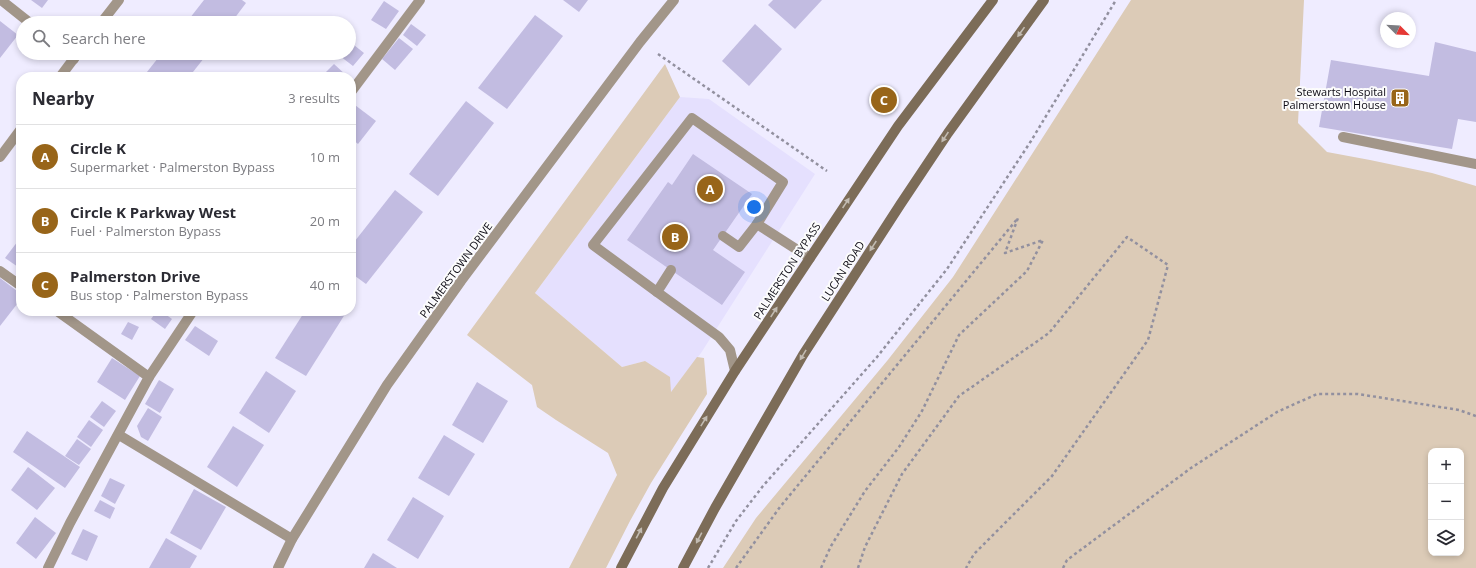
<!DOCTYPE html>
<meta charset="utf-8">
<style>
body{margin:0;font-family:"Open Sans",sans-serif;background:#f2f2f3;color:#2b2b33}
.controls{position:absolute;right:12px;bottom:12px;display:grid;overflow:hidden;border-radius:8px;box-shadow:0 2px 6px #0003}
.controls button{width:36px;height:36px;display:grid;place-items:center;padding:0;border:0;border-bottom:1px solid #e1e1e2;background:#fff;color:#2b2b33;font:20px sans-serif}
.compass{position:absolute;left:1380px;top:12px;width:36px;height:36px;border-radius:50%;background:#fff;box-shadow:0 2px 6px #0003;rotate:114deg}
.you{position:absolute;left:754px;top:207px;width:14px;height:14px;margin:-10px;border:3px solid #fff;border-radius:50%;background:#1a73e8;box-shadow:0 0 0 6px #1a73e833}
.badge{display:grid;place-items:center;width:26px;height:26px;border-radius:50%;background:#986519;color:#fff;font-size:13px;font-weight:700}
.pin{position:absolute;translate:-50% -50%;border:2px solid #fff;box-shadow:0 1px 4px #0006}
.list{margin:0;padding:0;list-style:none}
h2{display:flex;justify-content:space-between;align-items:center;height:52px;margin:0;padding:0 16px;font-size:17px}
h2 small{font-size:13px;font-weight:400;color:#7c7c81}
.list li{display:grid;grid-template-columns:26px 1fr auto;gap:12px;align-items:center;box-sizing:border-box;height:64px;padding:0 16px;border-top:1px solid #e1e1e2}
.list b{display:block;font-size:15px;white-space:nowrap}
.list p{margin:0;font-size:13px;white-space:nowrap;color:#7c7c81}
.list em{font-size:13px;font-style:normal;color:#7c7c81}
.icon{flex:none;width:22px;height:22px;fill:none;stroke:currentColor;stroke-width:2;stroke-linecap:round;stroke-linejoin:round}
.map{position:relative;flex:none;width:1476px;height:568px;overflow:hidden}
.search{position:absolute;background:#fff;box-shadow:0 2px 6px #0003;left:16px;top:16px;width:340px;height:44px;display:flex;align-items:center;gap:10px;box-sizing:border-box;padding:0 14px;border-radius:22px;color:#7c7c81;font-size:15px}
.panel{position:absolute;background:#fff;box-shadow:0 2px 6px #0003;left:16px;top:72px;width:340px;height:244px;border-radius:16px}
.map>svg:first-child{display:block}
.built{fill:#e5e0fe}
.green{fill:#dccbb7;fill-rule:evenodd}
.building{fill:#c2bce1}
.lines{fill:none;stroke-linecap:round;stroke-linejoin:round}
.path{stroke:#92909f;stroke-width:2.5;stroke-dasharray:3 3;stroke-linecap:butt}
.lane{stroke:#a29689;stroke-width:10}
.street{stroke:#a29689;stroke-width:10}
.secondary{stroke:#7c6c58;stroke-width:10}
.oneway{fill:#c2bbb2}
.labels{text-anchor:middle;stroke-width:4;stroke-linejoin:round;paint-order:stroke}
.poi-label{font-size:11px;fill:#0c0a14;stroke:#fcfcfc;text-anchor:end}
.street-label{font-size:11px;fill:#0c0a14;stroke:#fcfcfc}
</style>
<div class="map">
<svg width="1476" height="568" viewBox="0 0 1476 568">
<rect width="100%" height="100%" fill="#efecff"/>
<!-- built -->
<path class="built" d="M680,97L709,99L815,174L701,353L671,392L645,361L622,367L535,293Z"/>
<!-- green -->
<g class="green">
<path d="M1131,0H1304L1298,123L1327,152L1370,160L1432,173L1476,186V568H723L756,518L887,361L953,277ZM1431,451H1461V553H1431Z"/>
<path d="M665,64L680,97L535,293L622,367L645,361L670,377L671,392L697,357L704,358L707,394L651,483L630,521L606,568H569L617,475L608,453L556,420L537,407L532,385L467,335Z"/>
</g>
<!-- building -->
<g class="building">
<path d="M31,0H48L42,8Z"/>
<path d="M204,0H242L246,3L231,23H186Z"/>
<path d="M563,0H588L579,12Z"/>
<path d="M773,0H822L795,29L768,5Z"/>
<path d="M384,1L399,11L386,29L371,20Z"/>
<path d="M535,15L563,36L507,109L478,88Z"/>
<path d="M0,21L18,35L0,58Z"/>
<path d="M411,24L426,35L417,46L403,35Z"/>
<path d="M755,24L782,49L749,86L722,61Z"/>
<path d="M399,38L413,49L395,70L382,59Z"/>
<path d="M349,41L364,53L353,66L336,53H349Z"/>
<path d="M1435,42L1476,52V122L1458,119L1452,149L1319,127L1331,60L1429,76Z"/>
<path d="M162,53H208L189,77H143Z"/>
<path d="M334,64L347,76L346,77H329L325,73Z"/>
<path d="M466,101L494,123L438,196L409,174Z"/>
<path d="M351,102L376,121L358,144L351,138Z"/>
<path d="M693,154L752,194L713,250L745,272L722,305L627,240L668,182L672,185Z"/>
<path d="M395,190L423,212L366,284L351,273V246Z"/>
<path d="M21,237V269L5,258Z"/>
<path d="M0,278L21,294V299L0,326Z"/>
<path d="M157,311H161L172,319L165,329L151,319Z"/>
<path d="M166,311H177L173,316Z"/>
<path d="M305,311H347L306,376L275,358Z"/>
<path d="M128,322L139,327L132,340L121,334Z"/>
<path d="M195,326L218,341L209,356L185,340Z"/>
<path d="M112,358L140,376L125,400L97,382Z"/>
<path d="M266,371L296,391L269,433L239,413Z"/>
<path d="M159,380L174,389L160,413L145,404Z"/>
<path d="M477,382L508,401L483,443L452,425Z"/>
<path d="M102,401L116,411L104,427L90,417Z"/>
<path d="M148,408L162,417L148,441L141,437L137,426Z"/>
<path d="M89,420L103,430L91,447L77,437Z"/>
<path d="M233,426L264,445L237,487L207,467Z"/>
<path d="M27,431L80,467L65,488L13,452Z"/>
<path d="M444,435L475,454L449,496L418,478Z"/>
<path d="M77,439L91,449L79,465L65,456Z"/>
<path d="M28,467L55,488L37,510L11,490Z"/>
<path d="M110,478L125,485L115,504L101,496Z"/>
<path d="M194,489L226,507L201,550L170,533Z"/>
<path d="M413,497L444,516L418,559L387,540Z"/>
<path d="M100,500L115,508L110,519L94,511Z"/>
<path d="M35,517L56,533L36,559L16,543Z"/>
<path d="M83,529L98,536L87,561L71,554Z"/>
<path d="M166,538L197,556L190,568H149Z"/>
<path d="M373,553L397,568H364Z"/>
</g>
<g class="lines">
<!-- path -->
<g class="path">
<path d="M658,54L827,171"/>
<path d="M708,568L736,521L763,486L877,357L947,269L1031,141L1116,0"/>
<path d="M736,568L780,507L1018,218L1005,253L1043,240L1027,271L959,335L922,411L899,447L865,491L831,546L821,568"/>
<path d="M858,568L865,547L902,474L959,396L1049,333L1127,237L1168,265L1148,340L1052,476L974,554L966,568"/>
<path d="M1063,568L1067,560L1191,468L1277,412L1317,394H1358L1459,410L1476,416"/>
</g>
<!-- lane -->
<g class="lane">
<path d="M1,0L30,23"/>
<path d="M67,53L74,59"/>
<path d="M351,92L420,0"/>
<path d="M1343,137L1476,164"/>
<path d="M723,236L739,247L757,224L810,258"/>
<path d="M671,270L657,292L719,337L730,350L735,371"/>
<path d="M0,271L21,286"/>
<path d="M657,292L593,245L692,118L783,182L757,224"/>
<path d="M57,311L149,377"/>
<path d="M119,435L292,539"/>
<path d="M48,568L70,523L149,377L193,311"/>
</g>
<!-- street -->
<g class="street">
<path d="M101,23L119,0"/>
<path d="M60,77L78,53"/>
<path d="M0,157L21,129"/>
<path d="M278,568L292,539L387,385L461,281L640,42L674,0"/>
</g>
<!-- secondary -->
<g class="secondary">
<path d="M621,568L663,488L735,371L810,258L898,126L993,0"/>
<path d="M683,568L715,508L803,355L900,205L948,133L1044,0"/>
</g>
</g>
<!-- one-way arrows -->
<defs><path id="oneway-solid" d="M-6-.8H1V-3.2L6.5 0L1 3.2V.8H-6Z"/></defs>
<g class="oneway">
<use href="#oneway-solid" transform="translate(1021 32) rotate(126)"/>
<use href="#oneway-solid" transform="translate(945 137) rotate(124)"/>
<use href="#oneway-solid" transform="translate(846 203) rotate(-56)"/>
<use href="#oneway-solid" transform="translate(873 246) rotate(123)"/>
<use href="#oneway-solid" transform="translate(774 312) rotate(-57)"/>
<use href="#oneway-solid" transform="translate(803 355) rotate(121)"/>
<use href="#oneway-solid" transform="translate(704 421) rotate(-58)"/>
<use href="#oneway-solid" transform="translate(639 533) rotate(-62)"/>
<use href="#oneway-solid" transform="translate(699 538) rotate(118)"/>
</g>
<!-- icons -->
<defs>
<symbol id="building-square" viewBox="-11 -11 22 22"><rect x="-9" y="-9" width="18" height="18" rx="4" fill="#986519" stroke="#fcfcfc"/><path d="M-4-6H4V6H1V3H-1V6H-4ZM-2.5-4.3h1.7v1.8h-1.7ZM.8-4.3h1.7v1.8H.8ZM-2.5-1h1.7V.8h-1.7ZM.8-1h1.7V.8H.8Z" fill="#fff"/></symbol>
</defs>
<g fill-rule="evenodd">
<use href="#building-square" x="1389" y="87" width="22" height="22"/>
</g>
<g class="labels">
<!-- poi labels -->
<g class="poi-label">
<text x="1386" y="96">Stewarts Hospital<tspan x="1386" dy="13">Palmerstown House</tspan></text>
</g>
<!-- street labels -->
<g class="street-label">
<text transform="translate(456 270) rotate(-54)" y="4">PALMERSTOWN DRIVE</text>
<text transform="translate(787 271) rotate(-57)" y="4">PALMERSTON BYPASS</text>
<text transform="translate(843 271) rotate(-57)" y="4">LUCAN ROAD</text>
</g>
</g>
</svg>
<div class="controls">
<button>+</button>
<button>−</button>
<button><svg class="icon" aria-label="layers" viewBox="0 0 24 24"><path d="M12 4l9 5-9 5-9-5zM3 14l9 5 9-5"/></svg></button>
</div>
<svg class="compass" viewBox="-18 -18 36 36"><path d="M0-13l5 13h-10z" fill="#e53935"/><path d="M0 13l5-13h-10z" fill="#7c7c81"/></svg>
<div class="you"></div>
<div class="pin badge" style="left:710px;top:189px">A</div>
<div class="pin badge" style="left:675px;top:237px">B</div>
<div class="pin badge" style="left:884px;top:100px">C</div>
<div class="search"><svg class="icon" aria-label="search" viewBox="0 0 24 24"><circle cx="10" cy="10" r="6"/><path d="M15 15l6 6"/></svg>Search here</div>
<section class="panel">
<h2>Nearby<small>3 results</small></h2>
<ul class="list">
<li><span class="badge">A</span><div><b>Circle K</b><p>Supermarket · Palmerston Bypass</p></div><em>10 m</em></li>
<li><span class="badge">B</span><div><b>Circle K Parkway West</b><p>Fuel · Palmerston Bypass</p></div><em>20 m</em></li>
<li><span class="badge">C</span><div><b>Palmerston Drive</b><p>Bus stop · Palmerston Bypass</p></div><em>40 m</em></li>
</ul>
</section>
</div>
